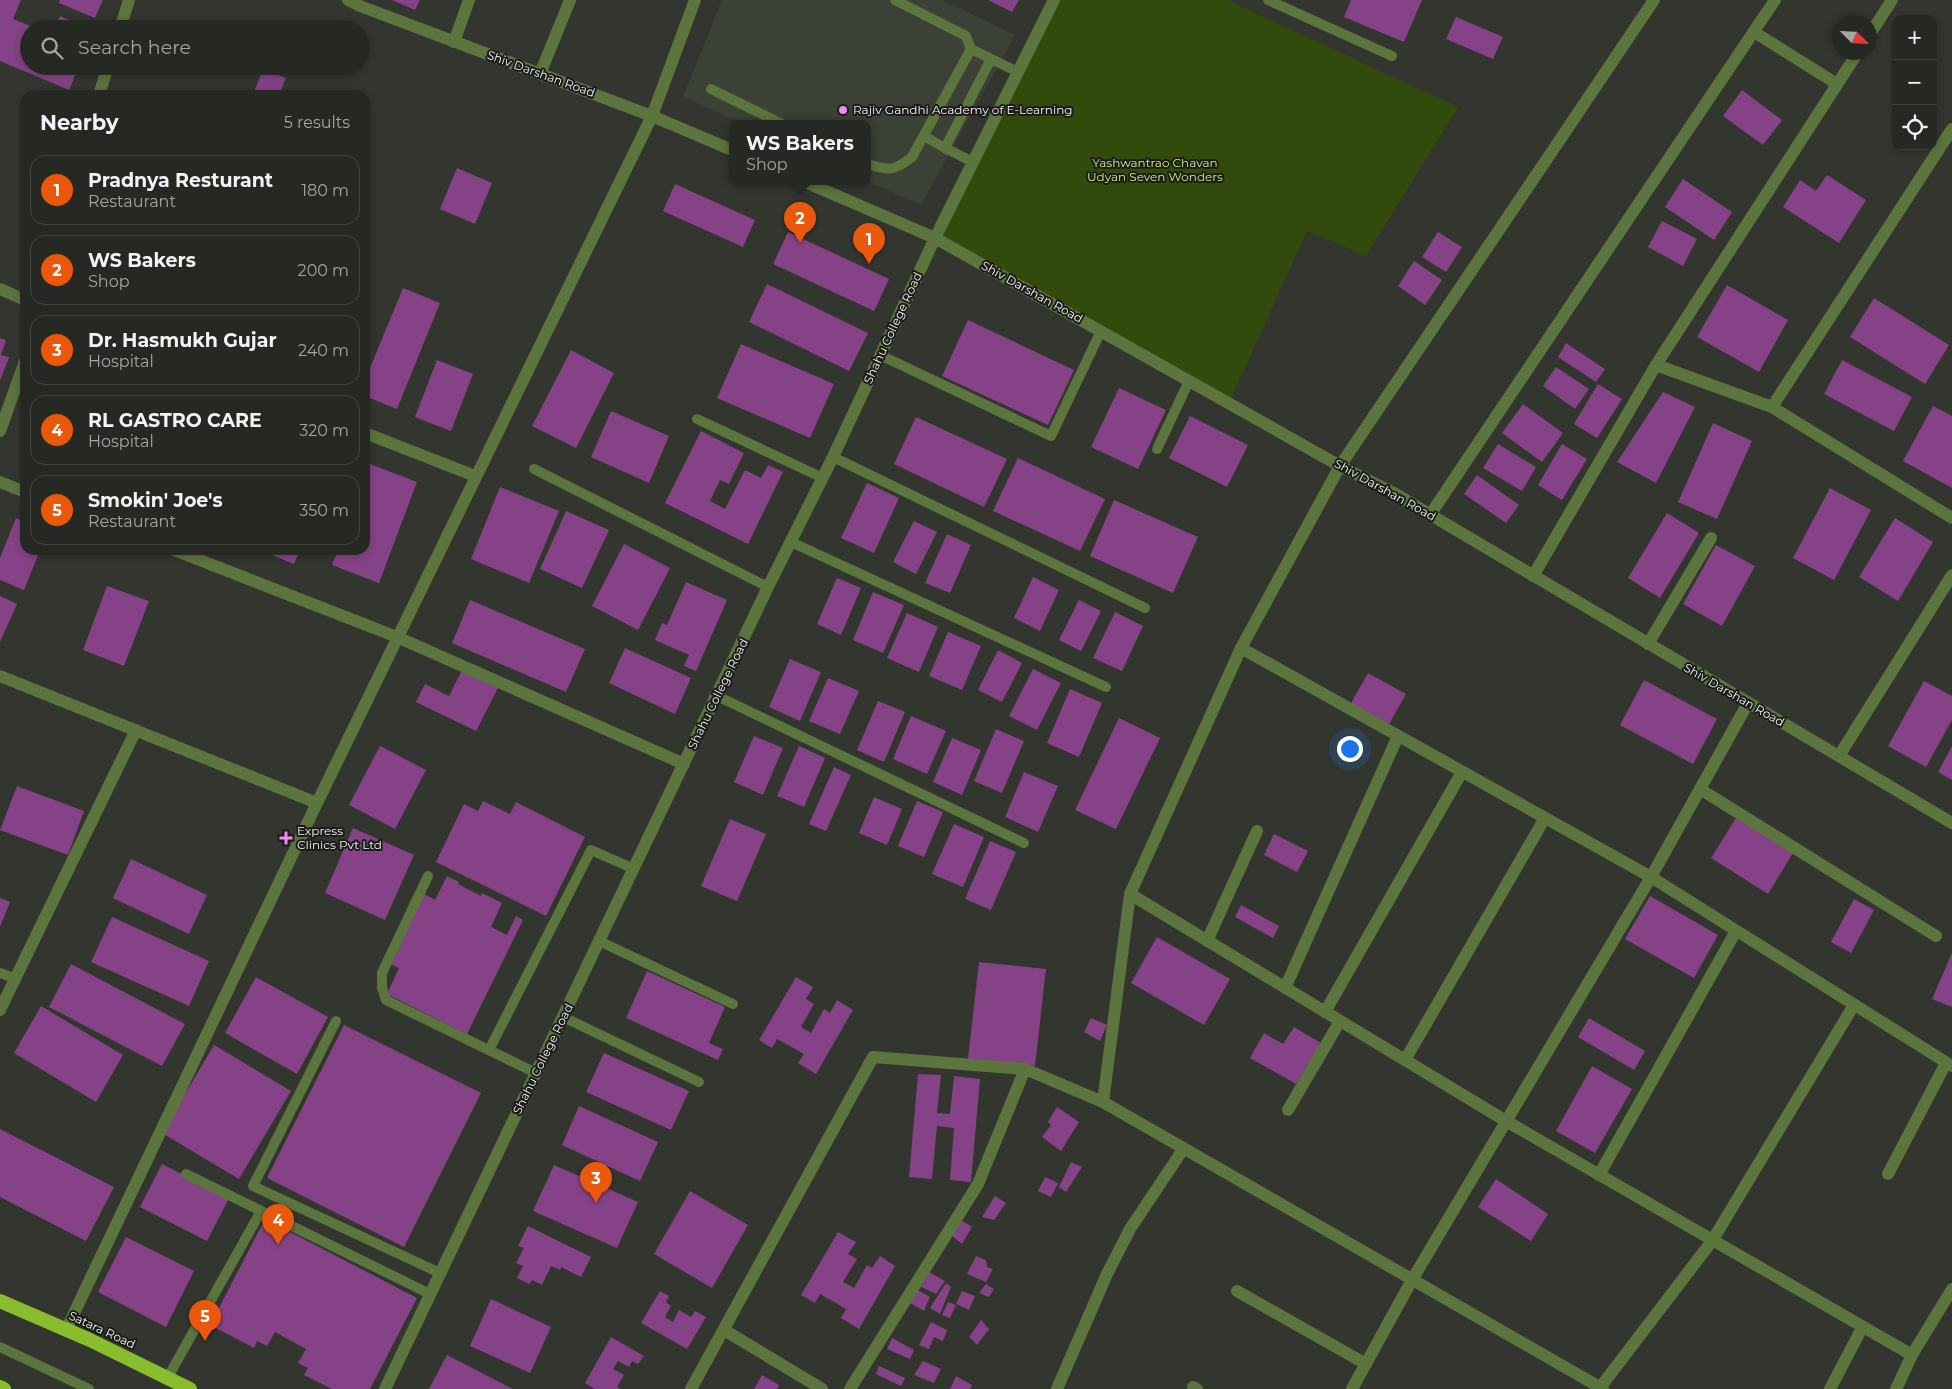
<!DOCTYPE html>
<meta charset="utf-8">
<style>
body{margin:0;font-family:Montserrat,sans-serif;background:#2e302b;color:#f1f3f6}
.controls{position:absolute;right:15px;top:15px;display:grid;overflow:hidden;border-radius:10px;box-shadow:0 2px 8px #0003}
.controls button{width:45px;height:45px;display:grid;place-items:center;padding:0;border:0;border-bottom:1px solid #424441;background:#262823;color:#f1f3f6;font:25px sans-serif}
.compass{position:absolute;left:1832px;top:15px;width:45px;height:45px;border-radius:50%;background:#262823;box-shadow:0 2px 8px #0003;rotate:114deg}
.you{position:absolute;left:1349px;top:748px;width:18px;height:18px;margin:-12px;border:4px solid #fff;border-radius:50%;background:#1a73e8;box-shadow:0 0 0 8px #1a73e833}
.badge{display:grid;place-items:center;width:32px;height:32px;border-radius:50%;background:#ea580c;color:#fff;font-size:16px;font-weight:700}
.pin{position:absolute;translate:-50% -41px;filter:drop-shadow(0 1px 2px #0008)}
.pin::after{content:'';position:absolute;top:26px;width:18px;height:15px;background:inherit;clip-path:polygon(0 0,100% 0,50% 100%)}
.popup{position:absolute;left:729px;top:120px;width:142px;height:65px;box-sizing:border-box;display:grid;place-content:center;border-radius:10px;background:#262823;filter:drop-shadow(0 1px 4px #0005);font-size:16px;white-space:nowrap;color:#a4a6a6}
.popup b{font-size:19px;color:#f1f3f6}
.popup::after{content:'';position:absolute;left:50%;top:100%;margin-left:-10px;border:10px solid transparent;border-top-color:#262823}
.list{margin:0;padding:0;list-style:none}
h2{display:flex;justify-content:space-between;align-items:center;height:65px;margin:0;padding:0 20px;font-size:21px}
h2 small{font-size:16px;font-weight:400;color:#a4a6a6}
.list li{display:grid;grid-template-columns:32px 1fr auto;gap:15px;align-items:center;box-sizing:border-box;height:70px;margin:0 10px 10px;padding:0 10px;border:1px solid #424441;border-radius:15px}
.list b{display:block;font-size:19px;white-space:nowrap}
.list p{margin:0;font-size:16px;white-space:nowrap;color:#a4a6a6}
.list em{font-size:16px;font-style:normal;color:#a4a6a6}
.icon{flex:none;width:28px;height:28px;fill:none;stroke:currentColor;stroke-width:2;stroke-linecap:round;stroke-linejoin:round}
.map{position:relative;flex:none;width:1952px;height:1389px;overflow:hidden}
.search{position:absolute;background:#262823;box-shadow:0 2px 8px #0003;left:20px;top:20px;width:350px;height:55px;display:flex;align-items:center;gap:12px;box-sizing:border-box;padding:0 18px;border-radius:28px;color:#a4a6a6;font-size:19px}
.panel{position:absolute;background:#262823;box-shadow:0 2px 8px #0003;left:20px;top:90px;width:350px;height:465px;border-radius:15px}
.map>svg:first-child{display:block}
.built{fill:#3b4135}
.green{fill:#334a0d}
.building{fill:#854286}
.lines{fill:none;stroke-linecap:round;stroke-linejoin:round}
.service{stroke:#5c743d;stroke-width:10}
.minor{stroke:#5c743d;stroke-width:12}
.tertiary{stroke:#5c743d;stroke-width:12}
.trunk{stroke:#89bd2e;stroke-width:14}
.poi-dot{fill:#f28af2;stroke:#1b1c1a;stroke-width:2}
.labels{text-anchor:middle;stroke-width:4;stroke-linejoin:round;paint-order:stroke}
.street-label{font-size:12px;fill:#f2f4f0;stroke:#1b1c1a}
.poi-label{font-size:12px;fill:#f2f4f0;stroke:#1b1c1a;text-anchor:start}
.park-label{font-size:12px;fill:#c3f57e;stroke:#1b1c1a}
</style>
<div class="map">
<svg width="1952" height="1389" viewBox="0 0 1952 1389">
<rect width="100%" height="100%" fill="#32362f"/>
<!-- built -->
<path class="built" d="M722,0H942L1015,35L921,205L868,181V124H743L683,97Z"/>
<!-- green -->
<path class="green" d="M1058,0H1227L1458,107L1366,256L1307,231L1229,403L935,238Z"/>
<!-- building -->
<g class="building">
<path d="M0,0H21L13,19L33,27L32,29H29V66H79L69,90L0,61Z"/>
<path d="M60,0H103L95,18L59,3Z"/>
<path d="M392,0H420L415,10Z"/>
<path d="M988,0H1019L1012,12Z"/>
<path d="M1351,0H1422L1404,42L1344,17Z"/>
<path d="M60,16L92,29H55Z"/>
<path d="M1456,17L1503,37L1493,59L1446,39Z"/>
<path d="M263,69L286,78L279,95H253Z"/>
<path d="M1742,90L1782,120L1763,145L1723,116Z"/>
<path d="M457,168L492,183L475,224L440,209Z"/>
<path d="M1827,175L1866,200L1839,243L1783,207L1800,180L1816,191Z"/>
<path d="M1683,179L1732,212L1714,240L1665,207Z"/>
<path d="M675,184L755,220L743,247L663,211Z"/>
<path d="M1662,221L1697,239L1683,266L1648,247Z"/>
<path d="M788,232L889,279L874,311L773,264Z"/>
<path d="M1438,232L1462,247L1446,272L1422,257Z"/>
<path d="M1414,261L1442,280L1425,305L1398,286Z"/>
<path d="M767,284L868,333L849,371L749,322Z"/>
<path d="M1727,285L1788,320L1759,372L1697,337Z"/>
<path d="M403,288L440,303L397,409L365,396V380Z"/>
<path d="M1874,298L1949,345L1925,384L1850,337Z"/>
<path d="M968,320L1074,370L1048,425L942,376Z"/>
<path d="M0,338L6,340L1,355L9,357L0,381Z"/>
<path d="M1566,343L1605,369L1596,382L1558,357Z"/>
<path d="M741,344L834,384L810,438L717,398Z"/>
<path d="M571,350L614,373L576,448L532,426Z"/>
<path d="M437,360L473,374L451,431L415,417Z"/>
<path d="M1842,360L1912,397L1894,431L1824,394Z"/>
<path d="M1556,367L1589,389L1575,409L1543,386Z"/>
<path d="M1598,384L1622,399L1597,438L1574,424Z"/>
<path d="M1119,388L1166,410L1138,469L1091,447Z"/>
<path d="M1663,392L1695,407L1656,483L1617,462Z"/>
<path d="M1523,404L1563,433L1542,462L1502,433Z"/>
<path d="M1933,406L1952,416V488L1903,461Z"/>
<path d="M611,411L669,436L649,483L591,457Z"/>
<path d="M1190,416L1248,445L1227,487L1169,458Z"/>
<path d="M916,417L1007,459L984,507L894,464Z"/>
<path d="M1713,423L1752,441L1717,519L1678,502Z"/>
<path d="M701,431L744,453L729,484L720,480L710,501L725,509L745,470L761,478L768,465L783,472L748,544L665,503Z"/>
<path d="M1498,444L1536,467L1522,491L1483,468Z"/>
<path d="M1562,444L1587,459L1562,500L1538,485Z"/>
<path d="M1018,458L1105,499L1080,551L993,511Z"/>
<path d="M370,464L417,482L379,583L332,565L338,550H365V477Z"/>
<path d="M1477,475L1519,505L1506,523L1464,494Z"/>
<path d="M867,483L899,498L874,553L841,538Z"/>
<path d="M500,487L559,511L529,583L471,559Z"/>
<path d="M1830,488L1871,510L1834,580L1793,558Z"/>
<path d="M1114,500L1198,537L1173,593L1090,556Z"/>
<path d="M566,511L609,530L582,588L540,569Z"/>
<path d="M1667,513L1699,533L1660,598L1628,578Z"/>
<path d="M16,518L25,522V550H40L24,590L0,580V558Z"/>
<path d="M1895,518L1933,542L1898,601L1859,577Z"/>
<path d="M914,521L937,532L916,574L893,562Z"/>
<path d="M947,534L971,545L950,593L925,583Z"/>
<path d="M624,544L670,568L638,630L592,606Z"/>
<path d="M1716,545L1755,566L1722,626L1683,604Z"/>
<path d="M259,550H300L294,564Z"/>
<path d="M1033,577L1059,590L1040,631L1014,618Z"/>
<path d="M837,578L861,588L841,635L817,624Z"/>
<path d="M686,582L727,600L696,671L684,666L689,655L655,640L662,623L667,625Z"/>
<path d="M107,586L149,601L124,666L83,650Z"/>
<path d="M873,592L904,605L883,653L853,640Z"/>
<path d="M0,596L17,604L0,642Z"/>
<path d="M470,600L585,649L566,692L452,643Z"/>
<path d="M1079,600L1101,611L1081,651L1059,640Z"/>
<path d="M1115,612L1143,626L1122,671L1093,658Z"/>
<path d="M907,613L938,627L919,672L887,658Z"/>
<path d="M948,632L981,646L962,690L929,676Z"/>
<path d="M625,648L691,678L675,714L609,683Z"/>
<path d="M998,650L1022,663L1002,702L978,690Z"/>
<path d="M790,659L821,672L800,721L769,707Z"/>
<path d="M463,668L499,686L476,731L416,702L425,684L449,696Z"/>
<path d="M1033,669L1061,683L1037,730L1009,716Z"/>
<path d="M1368,673L1406,694L1388,726L1350,705Z"/>
<path d="M828,678L859,691L840,734L809,721Z"/>
<path d="M1644,680L1717,719L1693,764L1620,725Z"/>
<path d="M1924,681L1952,696V720L1926,767L1888,746Z"/>
<path d="M1070,689L1102,703L1079,757L1047,743Z"/>
<path d="M878,701L905,712L884,762L857,750Z"/>
<path d="M911,716L946,731L927,774L893,759Z"/>
<path d="M1119,718L1160,738L1116,829L1075,810Z"/>
<path d="M996,729L1024,741L1002,793L974,781Z"/>
<path d="M754,736L783,748L763,795L734,782Z"/>
<path d="M952,738L981,750L962,795L933,782Z"/>
<path d="M380,746L426,770L395,829L349,805Z"/>
<path d="M799,746L825,758L804,807L777,796Z"/>
<path d="M1952,746V780L1938,772Z"/>
<path d="M834,767L851,775L826,831L809,824Z"/>
<path d="M1024,772L1058,786L1038,832L1005,817Z"/>
<path d="M17,786L84,811L68,855L0,830Z"/>
<path d="M874,797L902,809L887,845L859,833Z"/>
<path d="M483,801L510,814L516,802L585,837L546,916L436,862L464,804L478,811Z"/>
<path d="M917,801L943,812L924,857L898,846Z"/>
<path d="M1736,818L1793,853L1768,894L1711,858Z"/>
<path d="M730,819L766,834L737,901L701,886Z"/>
<path d="M954,824L984,837L963,887L932,874Z"/>
<path d="M353,828L414,855L385,920L325,893Z"/>
<path d="M1274,834L1308,851L1297,872L1264,855Z"/>
<path d="M990,841L1016,852L991,910L965,899Z"/>
<path d="M131,859L207,895L189,934L113,898Z"/>
<path d="M447,876L459,882L458,884L481,896L482,893L502,903L491,927L507,935L516,916L523,920L467,1034L387,994L399,968L390,964L424,894L435,900Z"/>
<path d="M1650,896L1718,935L1694,978L1625,939Z"/>
<path d="M0,898L10,902L0,927Z"/>
<path d="M1854,899L1874,910L1851,953L1831,942Z"/>
<path d="M1241,905L1279,926L1273,938L1235,917Z"/>
<path d="M112,917L209,961L189,1006L91,962Z"/>
<path d="M1157,937L1230,979L1204,1025L1131,983Z"/>
<path d="M1952,953V1007L1932,999Z"/>
<path d="M979,962L1046,969L1035,1066L968,1059Z"/>
<path d="M71,964L185,1024L162,1066L49,1007Z"/>
<path d="M647,971L725,1007L709,1043L723,1049L718,1060L626,1018Z"/>
<path d="M256,977L328,1017L297,1074L225,1033Z"/>
<path d="M796,977L813,987L806,999L814,1004L801,1027L811,1033L824,1009L830,1013L837,1000L853,1010L816,1074L798,1063L804,1054L777,1039L772,1048L759,1040Z"/>
<path d="M41,1006L123,1055L96,1102L14,1053Z"/>
<path d="M1091,1018L1107,1025L1100,1041L1084,1032Z"/>
<path d="M1589,1018L1645,1051L1634,1070L1578,1037Z"/>
<path d="M344,1025L481,1093L404,1247L267,1178Z"/>
<path d="M1294,1027L1321,1043L1296,1084L1250,1058L1264,1033L1283,1044Z"/>
<path d="M214,1045L291,1091L239,1179L162,1133Z"/>
<path d="M604,1053L689,1091L671,1130L586,1092Z"/>
<path d="M1592,1066L1632,1089L1595,1153L1556,1131Z"/>
<path d="M918,1074L941,1075L937,1113L950,1114L954,1076L980,1079L971,1182L950,1180L954,1128L937,1126L932,1179L909,1177Z"/>
<path d="M579,1106L658,1142L640,1181L562,1145Z"/>
<path d="M1057,1107L1079,1122L1061,1151L1042,1137L1051,1125L1048,1122Z"/>
<path d="M0,1129L114,1187L86,1241L0,1197Z"/>
<path d="M1071,1162L1082,1167L1066,1192L1059,1187Z"/>
<path d="M162,1164L229,1198L207,1241L140,1207Z"/>
<path d="M554,1165L638,1202L617,1248L533,1211Z"/>
<path d="M1045,1177L1058,1183L1051,1197L1038,1191Z"/>
<path d="M1496,1179L1548,1214L1531,1241L1478,1207Z"/>
<path d="M690,1191L748,1225L712,1288L654,1254Z"/>
<path d="M995,1196L1006,1203L994,1220L982,1217Z"/>
<path d="M958,1218L972,1227L962,1244L949,1234Z"/>
<path d="M265,1219L417,1298L370,1389H332L304,1375L308,1368L298,1363L306,1349L275,1332L267,1346L257,1341L254,1348L210,1325Z"/>
<path d="M528,1226L591,1257L581,1277L561,1267L560,1270L551,1266L542,1285L532,1280L529,1284L517,1278L523,1266L516,1263L524,1248L518,1246Z"/>
<path d="M838,1232L856,1242L848,1254L857,1259L843,1282L854,1288L867,1265L872,1268L880,1256L895,1266L859,1329L841,1318L846,1309L820,1294L815,1303L801,1295Z"/>
<path d="M126,1237L194,1271L166,1327L98,1292Z"/>
<path d="M976,1256L986,1260L987,1267L993,1269L986,1282L967,1274Z"/>
<path d="M929,1272L945,1281L936,1294L921,1287Z"/>
<path d="M946,1283L951,1287L940,1314L930,1308Z"/>
<path d="M986,1284L994,1289L989,1297L979,1293Z"/>
<path d="M916,1289L930,1297L924,1311L908,1302Z"/>
<path d="M660,1291L669,1296L666,1302L671,1306L665,1317L673,1322L679,1310L691,1317L695,1311L706,1317L687,1349L641,1323Z"/>
<path d="M962,1291L975,1296L969,1310L956,1304Z"/>
<path d="M491,1299L551,1327L530,1373L470,1346Z"/>
<path d="M948,1302L956,1305L950,1318L942,1315Z"/>
<path d="M981,1320L989,1329L977,1345L969,1337Z"/>
<path d="M931,1322L947,1330L943,1341L934,1337L929,1349L919,1345Z"/>
<path d="M611,1337L644,1356L638,1364L632,1361L629,1367L618,1361L613,1369L624,1375L617,1387L621,1389H595L585,1383Z"/>
<path d="M892,1338L914,1350L910,1359L887,1349Z"/>
<path d="M447,1355L513,1389H429Z"/>
<path d="M923,1361L941,1369L934,1383L914,1375Z"/>
<path d="M879,1366L905,1378L901,1386L876,1374Z"/>
<path d="M762,1375L779,1385L777,1389H754Z"/>
<path d="M956,1376L972,1385L970,1389H950Z"/>
</g>
<g class="lines">
<!-- service -->
<g class="service">
<path d="M895,0L966,36L971,49L1018,72"/>
<path d="M1268,0L1392,56"/>
<path d="M711,89L782,124"/>
<path d="M924,136L945,148"/>
<path d="M973,162L945,148L991,59"/>
<path d="M868,164C888,171 895,171 912,157L971,49"/>
<path d="M880,355L1051,436L1101,331"/>
<path d="M697,419L823,478"/>
<path d="M1157,449L1189,381"/>
<path d="M833,457L1145,608"/>
<path d="M534,469L768,587"/>
<path d="M791,542L1106,687"/>
<path d="M717,696L1024,843"/>
<path d="M428,876L382,973V988L386,1000L536,1073"/>
<path d="M599,941L733,1004"/>
<path d="M0,973L16,979"/>
<path d="M563,1017L699,1082"/>
<path d="M336,1021L253,1186L440,1273"/>
<path d="M489,1050L591,850L634,869"/>
<path d="M186,1174L430,1294"/>
<path d="M0,1347L89,1389"/>
<path d="M168,1377L261,1211"/>
</g>
<!-- minor -->
<g class="minor">
<path d="M120,29L129,0"/>
<path d="M1754,32L1837,84"/>
<path d="M1870,34L1892,0"/>
<path d="M454,42L469,0"/>
<path d="M540,74L570,0"/>
<path d="M99,95L108,66"/>
<path d="M0,289L25,300"/>
<path d="M1656,365L1858,52"/>
<path d="M1772,407L1952,129"/>
<path d="M0,431L25,361"/>
<path d="M365,433L475,476"/>
<path d="M0,482L25,492"/>
<path d="M1430,515L1775,0"/>
<path d="M174,550L397,637L684,764"/>
<path d="M1533,576L1656,365L1772,407L1952,518"/>
<path d="M1648,644L1711,538"/>
<path d="M1241,648L1651,877L1952,1066"/>
<path d="M0,676L317,803"/>
<path d="M1839,756L1952,575"/>
<path d="M1700,789L1936,936"/>
<path d="M1130,894L1506,1121L1912,1355"/>
<path d="M1207,941L1257,831"/>
<path d="M1285,988L1398,736"/>
<path d="M0,1010L136,730"/>
<path d="M1325,1012L1462,772"/>
<path d="M1405,1060L1545,818"/>
<path d="M1288,1110L1340,1021"/>
<path d="M1888,1174L1946,1063"/>
<path d="M1599,1175L1736,931"/>
<path d="M1237,1291L1366,1364"/>
<path d="M66,1330L317,803L652,116L695,0"/>
<path d="M724,1330L822,1389"/>
<path d="M1193,1387L1197,1389"/>
<path d="M691,1389L873,1057L1025,1069L1103,1102"/>
<path d="M850,1389L978,1184L1025,1069"/>
<path d="M1057,1389L1107,1274L1130,1229L1184,1148"/>
<path d="M1352,1389L1412,1280L1651,877L1748,703"/>
<path d="M1599,1389L1712,1241L1854,1005"/>
<path d="M1603,1389L1103,1102L1130,894L1241,648L1340,466L1654,0"/>
<path d="M1830,1389L1862,1328"/>
<path d="M1896,1389L1912,1355L1952,1289"/>
</g>
<!-- tertiary -->
<g class="tertiary">
<path d="M348,0L360,6L652,116L732,150"/>
<path d="M805,182L935,238L1340,466L1392,492L1952,823"/>
<path d="M385,1389L768,587L833,457L935,238L1054,0"/>
</g>
<!-- trunk -->
<g class="trunk">
<path d="M0,1301L90,1340L190,1389"/>
<path d="M0,1387L4,1389"/>
</g>
</g>
<!-- markers -->
<g class="poi-dot">
<circle cx="843" cy="110" r="5"/>
<path d="M283.5 830.5h5v5h5v5h-5v5h-5v-5h-5v-5h5z"/>
</g>
<g class="labels">
<!-- street labels -->
<g class="street-label">
<text transform="translate(541 74) rotate(20)" y="4">Shiv Darshan Road</text>
<text transform="translate(1032 292) rotate(29)" y="4">Shiv Darshan Road</text>
<text transform="translate(893 328) rotate(-65)" y="4">Shahu College Road</text>
<text transform="translate(1385 490) rotate(29)" y="4">Shiv Darshan Road</text>
<text transform="translate(718 694) rotate(-64)" y="4">Shahu College Road</text>
<text transform="translate(1734 695) rotate(30)" y="4">Shiv Darshan Road</text>
<text transform="translate(543 1059) rotate(-64)" y="4">Shahu College Road</text>
<text transform="translate(102 1330) rotate(25)" y="4">Satara Road</text>
</g>
<!-- poi labels -->
<g class="poi-label">
<text x="853" y="114">Rajiv Gandhi Academy of E-Learning</text>
<text x="297" y="835">Express<tspan x="297" dy="14">Clinics Pvt Ltd</tspan></text>
</g>
<!-- park labels -->
<g class="park-label">
<text x="1155" y="167">Yashwantrao Chavan<tspan x="1155" dy="14">Udyan Seven Wonders</tspan></text>
</g>
</g>
</svg>
<div class="controls">
<button>+</button>
<button>−</button>
<button><svg class="icon" aria-label="locate" viewBox="0 0 24 24"><circle cx="12" cy="12" r="6"/><path d="M12 2v4M12 18v4M2 12h4M18 12h4"/></svg></button>
</div>
<svg class="compass" viewBox="-18 -18 36 36"><path d="M0-13l5 13h-10z" fill="#e53935"/><path d="M0 13l5-13h-10z" fill="#a4a6a6"/></svg>
<div class="you"></div>
<div class="pin badge" style="left:869px;top:264px">1</div>
<div class="pin badge" style="left:800px;top:243px">2</div>
<div class="popup"><b>WS Bakers</b>Shop</div>
<div class="pin badge" style="left:596px;top:1203px">3</div>
<div class="pin badge" style="left:278px;top:1245px">4</div>
<div class="pin badge" style="left:205px;top:1341px">5</div>
<div class="search"><svg class="icon" aria-label="search" viewBox="0 0 24 24"><circle cx="10" cy="10" r="6"/><path d="M15 15l6 6"/></svg>Search here</div>
<section class="panel">
<h2>Nearby<small>5 results</small></h2>
<ul class="list">
<li><span class="badge">1</span><div><b>Pradnya Resturant</b><p>Restaurant</p></div><em>180 m</em></li>
<li><span class="badge">2</span><div><b>WS Bakers</b><p>Shop</p></div><em>200 m</em></li>
<li><span class="badge">3</span><div><b>Dr. Hasmukh Gujar</b><p>Hospital</p></div><em>240 m</em></li>
<li><span class="badge">4</span><div><b>RL GASTRO CARE</b><p>Hospital</p></div><em>320 m</em></li>
<li><span class="badge">5</span><div><b>Smokin' Joe's</b><p>Restaurant</p></div><em>350 m</em></li>
</ul>
</section>
</div>
